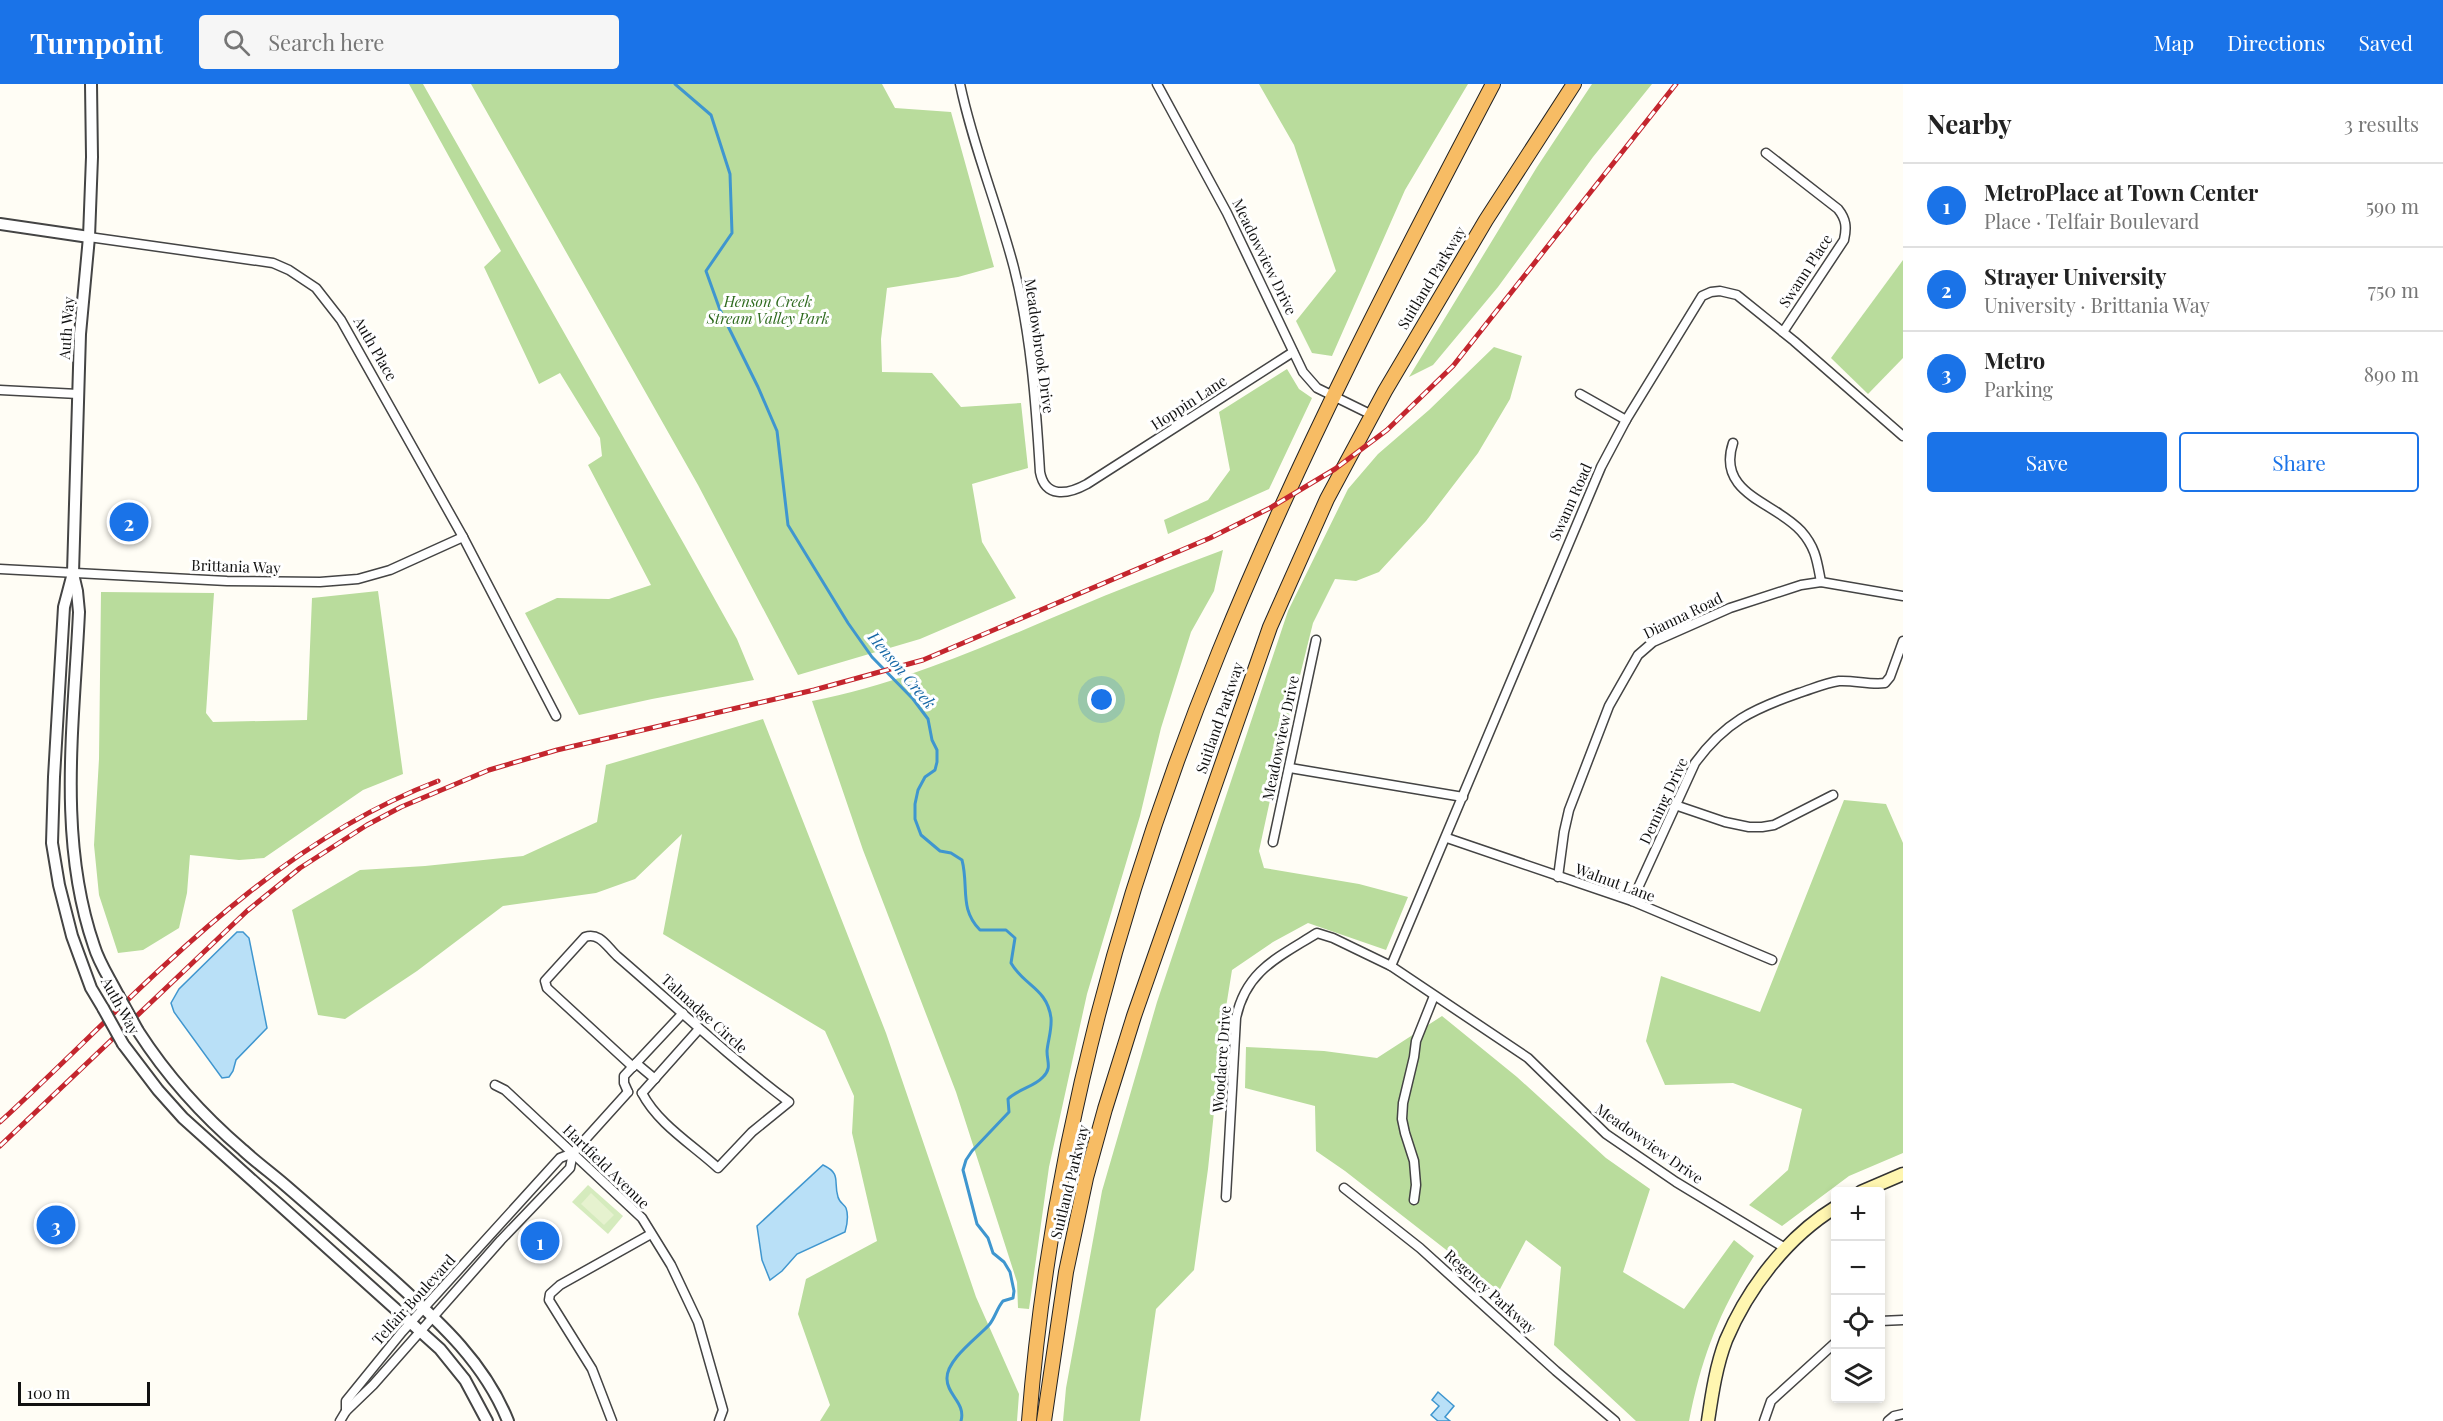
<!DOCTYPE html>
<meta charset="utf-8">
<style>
body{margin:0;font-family:"Playfair Display",serif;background:#f6f6f6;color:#222}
.controls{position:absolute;right:18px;bottom:18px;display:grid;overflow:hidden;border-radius:6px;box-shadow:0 3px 9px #0003}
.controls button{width:54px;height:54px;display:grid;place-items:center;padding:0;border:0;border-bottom:2px solid #e0e0e0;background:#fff;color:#222;font:30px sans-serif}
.scale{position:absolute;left:18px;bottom:15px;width:132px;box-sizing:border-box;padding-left:6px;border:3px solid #111;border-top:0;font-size:16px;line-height:21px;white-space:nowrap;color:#111;-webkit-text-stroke:4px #fff;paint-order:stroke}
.you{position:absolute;left:1102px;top:616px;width:21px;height:21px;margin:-15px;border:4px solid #fff;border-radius:50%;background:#1a73e8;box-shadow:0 0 0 9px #1a73e833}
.badge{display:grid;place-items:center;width:39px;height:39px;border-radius:50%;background:#1a73e8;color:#fff;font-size:20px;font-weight:700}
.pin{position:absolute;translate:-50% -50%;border:3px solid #fff;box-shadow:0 2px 6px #0006}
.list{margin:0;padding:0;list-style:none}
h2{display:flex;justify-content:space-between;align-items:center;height:78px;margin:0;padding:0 24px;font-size:26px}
h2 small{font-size:20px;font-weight:400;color:#767676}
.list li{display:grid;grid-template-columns:39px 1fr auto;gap:18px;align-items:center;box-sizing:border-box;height:84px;padding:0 24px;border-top:2px solid #e0e0e0}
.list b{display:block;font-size:22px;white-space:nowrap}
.list p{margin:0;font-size:20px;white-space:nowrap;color:#767676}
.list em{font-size:20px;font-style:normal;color:#767676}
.actions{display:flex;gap:12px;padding:18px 24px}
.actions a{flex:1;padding:14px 0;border:2px solid #1a73e8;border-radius:6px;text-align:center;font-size:21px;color:#1a73e8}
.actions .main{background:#1a73e8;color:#fff}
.icon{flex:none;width:33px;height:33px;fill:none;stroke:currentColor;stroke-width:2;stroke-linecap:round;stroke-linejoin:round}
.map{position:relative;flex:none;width:1903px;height:1337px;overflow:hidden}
header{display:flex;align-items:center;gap:36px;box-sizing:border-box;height:84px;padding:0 30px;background:#1a73e8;color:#fff}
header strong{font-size:28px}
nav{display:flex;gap:33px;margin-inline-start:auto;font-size:21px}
.search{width:420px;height:54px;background:#f6f6f6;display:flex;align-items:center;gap:15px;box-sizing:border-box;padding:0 21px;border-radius:6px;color:#767676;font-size:22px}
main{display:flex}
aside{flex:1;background:#fff}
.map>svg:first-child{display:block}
.green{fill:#d5ebbd}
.forest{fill:#b9dc9c}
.pitch{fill:#e6f2cf}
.water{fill:#b9e0f7;stroke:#3f96cf;stroke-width:1.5}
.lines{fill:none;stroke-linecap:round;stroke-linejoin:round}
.stream{stroke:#3f96cf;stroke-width:3}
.minor-casing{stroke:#444;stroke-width:11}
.tertiary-casing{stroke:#444;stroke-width:14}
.secondary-casing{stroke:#333;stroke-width:15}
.trunk-casing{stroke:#222;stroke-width:16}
.minor{stroke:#fff;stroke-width:8}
.tertiary{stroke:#fff;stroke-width:10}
.secondary{stroke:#fff6b0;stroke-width:12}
.trunk{stroke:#f7bc64;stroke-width:14}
.rail-casing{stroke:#c4262e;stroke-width:5}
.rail{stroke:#fff;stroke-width:3;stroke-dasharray:9;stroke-linecap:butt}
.tertiary-bridge-casing{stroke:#444;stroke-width:14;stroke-linecap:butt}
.tertiary-bridge{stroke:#fff;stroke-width:10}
.labels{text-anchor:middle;stroke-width:6;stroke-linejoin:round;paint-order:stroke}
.street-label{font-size:15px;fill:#111;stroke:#fff}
.park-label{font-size:15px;font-style:italic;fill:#2f6b1f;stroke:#fff}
.water-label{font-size:16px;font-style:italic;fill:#1768a6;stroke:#fff}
</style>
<header>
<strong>Turnpoint</strong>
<div class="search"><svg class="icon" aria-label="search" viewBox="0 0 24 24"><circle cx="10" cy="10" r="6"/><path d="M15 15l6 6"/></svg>Search here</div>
<nav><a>Map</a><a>Directions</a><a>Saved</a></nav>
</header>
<main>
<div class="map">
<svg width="1903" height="1337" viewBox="0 0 1903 1337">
<rect width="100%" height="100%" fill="#fffdf5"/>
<!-- green -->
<path class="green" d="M588,1101L623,1132L608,1150L572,1118Z"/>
<!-- forest -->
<g class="forest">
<path d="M409,0H423L684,460L737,555L754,596L652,615L579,631L525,529L557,514L609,515L651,501L588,381L602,372L600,354L560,289L539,300L484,183L501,167Z"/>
<path d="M471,0H882L895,24L951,28L994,183L958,193L887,204L881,255L882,288L932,289L961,323L1021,319L1028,384L972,400L982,458L1016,514L920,555L798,591L698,401Z"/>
<path d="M1259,0H1468L1405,106L1332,272L1312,269L1296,237L1336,187L1294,61Z"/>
<path d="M1592,0H1652L1593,73L1498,203L1433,281L1409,293L1537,83Z"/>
<path d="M1903,176V274L1868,310L1831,274Z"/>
<path d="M1494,263L1522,272L1510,315L1478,369L1426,437L1379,488L1356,497L1335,495L1313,539L1277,684L1259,767L1264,784L1359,800L1408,813L1386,866L1308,839L1273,858L1232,886L1223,942L1208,1085L1194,1186L1156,1225L1140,1337H1063L1066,1304L1102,1107L1157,918L1288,527L1348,405L1378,370L1429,326Z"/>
<path d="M1287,285L1299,305L1312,314L1269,405L1168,450L1164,436L1208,416L1230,386L1219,328Z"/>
<path d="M1223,466L1214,507L1191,548L1161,644L1140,732L1087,910L1049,1083L1029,1225L1018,1224L1017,1198L956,1008L863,766L812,617C900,600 983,563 1066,528C1117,506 1170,486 1223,466Z"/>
<path d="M378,507L403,690L363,706L264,774L239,776L190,771L187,809L179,844L143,866L118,869L99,811L94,761L99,675L101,508L214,509L206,629L213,638L307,636L312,514Z"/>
<path d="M763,635L886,949L976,1213L1019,1310L1017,1337H820L830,1321L798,1230L806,1195L877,1157L852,1049L854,1012L825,947L663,850L682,750L635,795L596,809L503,822L417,887L345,935L318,931L292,826L360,786L425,782L523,772L597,738L606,681Z"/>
<path d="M1844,716L1886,720L1903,759V1069L1849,1092L1782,1142L1749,1121L1788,1086L1802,1025L1733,999L1665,1001L1646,957L1661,892L1760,928Z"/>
<path d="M1442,932L1517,993L1606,1074L1650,1105L1623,1188L1684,1225L1734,1156L1754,1172C1719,1229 1702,1271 1689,1337H1636L1554,1261L1561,1183L1526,1156L1499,1207L1345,1087L1316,1067L1315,1022L1245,1004L1246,963L1324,967L1377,974Z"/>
</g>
<!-- pitch -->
<path class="pitch" d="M591,1109L614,1131L604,1141L581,1120Z"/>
<!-- water -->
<g class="water">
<path d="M237,848H243L249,854L267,944L236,976L233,987L229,993L222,994L174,928L171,919L179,905Z"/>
<path d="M823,1081C842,1090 833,1097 838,1113C839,1118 844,1120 846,1124C849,1132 847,1141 845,1148L797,1170L782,1187L770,1196L762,1176L757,1142Z"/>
<path d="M1438,1308L1454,1322L1445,1333L1450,1337H1438L1431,1331L1439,1322L1432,1316Z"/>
</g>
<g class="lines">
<!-- stream -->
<path class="stream" d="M675,0L711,31L730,90L732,149L706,187L720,226L758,303L777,347L788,441L848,539L872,573L913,615L928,635L932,656L937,666V678L935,686L925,693L918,706L915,720V735L921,751L940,767L951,769L962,776C969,803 959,825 980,846H1006L1015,854L1011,879C1024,902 1047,904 1051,934C1052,946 1048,956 1047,967C1047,978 1052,984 1043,993C1034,1003 1018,1005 1008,1015L1009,1028L972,1067L966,1076L963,1086L977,1140L988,1154L993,1169L1004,1178L1010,1188L1014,1207L1013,1214L1003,1217C997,1224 995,1234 989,1241C977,1254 946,1276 947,1295C947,1311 966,1319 961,1337"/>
<defs>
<g id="minor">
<path d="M960,0C973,63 998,122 1014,184C1031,250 1036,321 1040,388C1045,414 1067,411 1087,400L1293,268"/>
<path d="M1157,0L1227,129L1303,288L1317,304L1372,331"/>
<path d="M1766,69L1838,125C1846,135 1847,143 1844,156L1783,248"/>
<path d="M89,153L273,179L289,186L316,204L341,236L463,453L556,632"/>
<path d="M0,306L78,310"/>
<path d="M1580,310L1626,336"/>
<path d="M1733,359C1716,410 1775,418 1801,447C1816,464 1817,477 1821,498"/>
<path d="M0,485L227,497L320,498L358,495L390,486L463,453"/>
<path d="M1290,684L1463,713"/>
<path d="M1675,721L1725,738L1749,743H1762L1774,741L1833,711"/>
<path d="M1447,754L1632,817L1772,876"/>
<path d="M1273,758L1316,556"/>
<path d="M1558,793L1564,748L1569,726L1609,622L1638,571L1653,558L1730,524L1801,501L1821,498L1903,512"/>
<path d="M1632,817L1695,679C1725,638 1753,625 1799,609C1812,605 1825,599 1839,597C1854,596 1870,601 1885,599L1890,593L1903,557"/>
<path d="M1391,882L1601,383L1626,336L1702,212L1711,208L1720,207L1737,211L1794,257L1903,352"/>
<path d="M636,979L655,995"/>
<path d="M633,983L547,904L545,897L585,853C600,848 607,863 617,872C674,921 729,973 789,1018L752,1048L718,1084C693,1061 658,1040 642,1009"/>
<path d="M495,1001L505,1006L642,1134L671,1181L698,1238L723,1326L719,1337"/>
<path d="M628,1008L624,999V992L683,929"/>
<path d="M642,1009L699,945"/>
<path d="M1344,1104L1420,1164L1556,1287L1615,1337"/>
<path d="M1226,1113L1236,934C1246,886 1279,873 1317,849L1333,854L1391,882L1528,974L1606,1050L1676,1098L1785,1164"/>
<path d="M1414,1116L1416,1101L1414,1077L1405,1049L1402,1035L1403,1019L1414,973L1416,957L1434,912"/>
<path d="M1880,1237L1903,1236"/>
<path d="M346,1327V1317L402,1248L560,1074L573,1069L628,1008"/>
<path d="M340,1337L346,1327L373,1301L501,1156L570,1084L573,1069"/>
<path d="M612,1337L592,1285L549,1216L550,1210L560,1201L651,1150"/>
<path d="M1764,1337L1771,1317L1836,1258"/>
<path d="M1888,1337L1894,1332L1903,1330"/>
</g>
<g id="tertiary">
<path d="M91,0L92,73L89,153L80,250L73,489L64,523L54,693L52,759L59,801L72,852L91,904L103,924"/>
<path d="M0,140L89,153"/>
<path d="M73,490L77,507L79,528C74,638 57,755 94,862C99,879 110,895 118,911"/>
<path d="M138,947C167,992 202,1031 243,1066C256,1078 271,1089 285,1101C321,1132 356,1163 391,1194C437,1236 484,1277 508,1337"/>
<path d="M123,960L158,1006L183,1034L440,1265L465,1296L487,1337"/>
</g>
<g id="secondary">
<path d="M1861,1108L1903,1090"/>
<path d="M1708,1337C1712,1310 1716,1282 1726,1256C1748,1204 1787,1153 1836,1123"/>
</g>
<g id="trunk">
<path d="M1029,1337C1050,1072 1119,814 1219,568C1298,373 1395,186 1493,0"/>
<path d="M1044,1337L1066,1188L1086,1094L1105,1025L1134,932L1270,543L1327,415L1385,307L1486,136L1574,0"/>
</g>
</defs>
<!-- minor casing -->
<use href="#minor" class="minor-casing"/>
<!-- tertiary casing -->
<use href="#tertiary" class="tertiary-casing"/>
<!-- secondary casing -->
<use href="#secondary" class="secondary-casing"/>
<!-- trunk casing -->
<use href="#trunk" class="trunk-casing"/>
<!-- minor -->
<use href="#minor" class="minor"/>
<!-- tertiary -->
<use href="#tertiary" class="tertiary"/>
<!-- secondary -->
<use href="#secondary" class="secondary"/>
<!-- trunk -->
<use href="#trunk" class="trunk"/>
<defs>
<g id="rail">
<path d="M0,1038C135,914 262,764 438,697"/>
<path d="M0,1062L247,827L300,784L367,741L401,723L489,686L557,666L814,606L923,576L1210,454L1270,424L1335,385L1387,346L1453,282L1676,0"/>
</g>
</defs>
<!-- rail casing -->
<use href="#rail" class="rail-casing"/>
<!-- rail -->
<use href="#rail" class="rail"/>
<defs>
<g id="tertiary-bridge">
<path d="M118,911L138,947"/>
<path d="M103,924L123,960"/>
</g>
</defs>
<!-- tertiary-bridge casing -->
<use href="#tertiary-bridge" class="tertiary-bridge-casing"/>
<!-- tertiary-bridge -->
<use href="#tertiary-bridge" class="tertiary-bridge"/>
</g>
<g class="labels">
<!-- street labels -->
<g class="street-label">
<text transform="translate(1264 173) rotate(64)" y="5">Meadowview Drive</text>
<text transform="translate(1806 187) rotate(-57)" y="5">Swann Place</text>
<text transform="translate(1432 194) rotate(-59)" y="5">Suitland Parkway</text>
<text transform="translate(67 244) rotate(-86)" y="5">Auth Way</text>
<text transform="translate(1039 262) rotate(82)" y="5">Meadowbrook Drive</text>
<text transform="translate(375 265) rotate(60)" y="5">Auth Place</text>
<text transform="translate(1189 319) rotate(-33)" y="5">Hoppin Lane</text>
<text transform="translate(1571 418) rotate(-66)" y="5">Swann Road</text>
<text transform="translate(236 483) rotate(2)" y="5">Brittania Way</text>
<text transform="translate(1683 532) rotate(-26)" y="5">Dianna Road</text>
<text transform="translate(1220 634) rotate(-71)" y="5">Suitland Parkway</text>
<text transform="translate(1281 654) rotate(-78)" y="5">Meadowview Drive</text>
<text transform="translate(1664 717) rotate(-65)" y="5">Deming Drive</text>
<text transform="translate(1615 799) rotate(20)" y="5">Walnut Lane</text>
<text transform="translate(120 922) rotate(61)" y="5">Auth Way</text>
<text transform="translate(704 930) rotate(42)" y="5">Talmadge Circle</text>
<text transform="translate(1222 975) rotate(-86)" y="5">Woodacre Drive</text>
<text transform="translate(1649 1060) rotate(35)" y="5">Meadowview Drive</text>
<text transform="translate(606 1083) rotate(44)" y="5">Hartfield Avenue</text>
<text transform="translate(1070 1098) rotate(-76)" y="5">Suitland Parkway</text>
<text transform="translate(1490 1208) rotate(42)" y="5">Regency Parkway</text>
<text transform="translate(414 1216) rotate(-48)" y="5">Telfair Boulevard</text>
</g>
<!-- park labels -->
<g class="park-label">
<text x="768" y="223">Henson Creek<tspan x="768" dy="17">Stream Valley Park</tspan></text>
</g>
<!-- water labels -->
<g class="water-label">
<text transform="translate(902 586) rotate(50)" y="6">Henson Creek</text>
</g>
</g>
</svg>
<div class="controls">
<button>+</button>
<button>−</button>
<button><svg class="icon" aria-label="locate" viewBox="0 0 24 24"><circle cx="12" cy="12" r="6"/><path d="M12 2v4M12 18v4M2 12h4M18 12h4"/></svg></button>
<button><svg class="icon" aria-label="layers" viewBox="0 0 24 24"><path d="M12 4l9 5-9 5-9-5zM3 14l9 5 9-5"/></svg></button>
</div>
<div class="scale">100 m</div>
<div class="you"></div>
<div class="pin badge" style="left:540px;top:1157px">1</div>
<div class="pin badge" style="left:129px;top:438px">2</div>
<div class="pin badge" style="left:56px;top:1141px">3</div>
</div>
<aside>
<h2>Nearby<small>3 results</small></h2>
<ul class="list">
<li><span class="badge">1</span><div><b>MetroPlace at Town Center</b><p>Place · Telfair Boulevard</p></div><em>590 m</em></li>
<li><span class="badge">2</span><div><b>Strayer University</b><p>University · Brittania Way</p></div><em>750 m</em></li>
<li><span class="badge">3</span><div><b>Metro</b><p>Parking</p></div><em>890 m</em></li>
</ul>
<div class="actions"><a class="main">Save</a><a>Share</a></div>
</aside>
</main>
